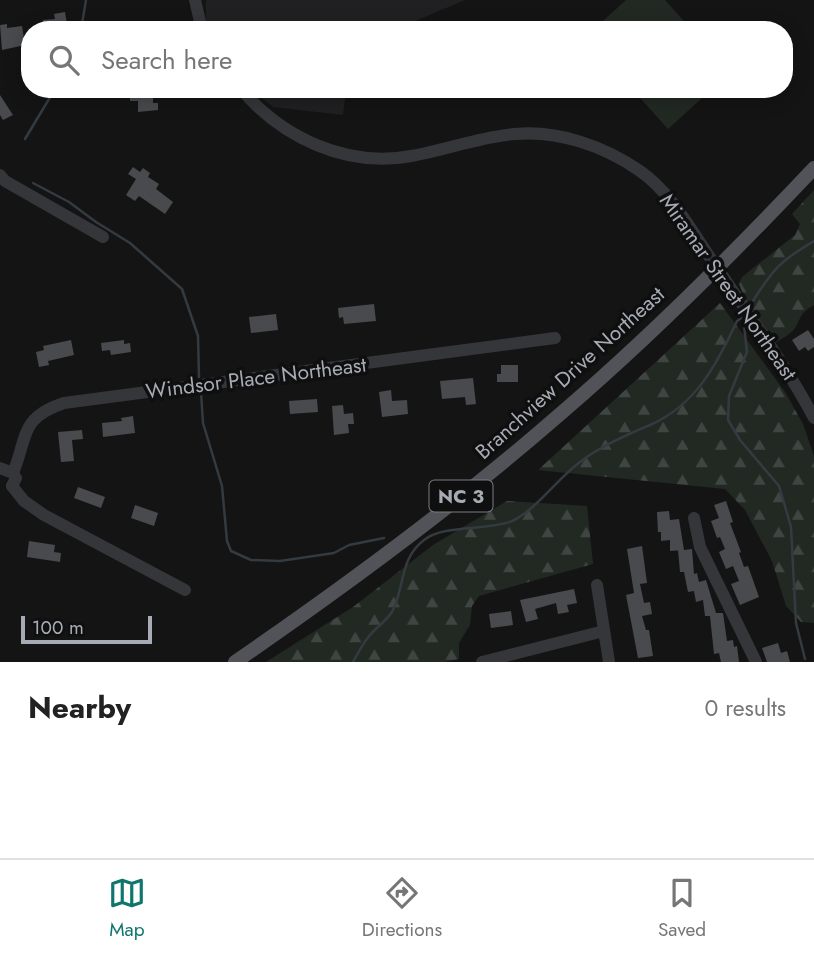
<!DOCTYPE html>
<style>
body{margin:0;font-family:Jost,sans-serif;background:#f2f2f2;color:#222}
.scale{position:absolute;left:21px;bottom:18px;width:131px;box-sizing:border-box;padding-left:7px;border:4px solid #a7acb4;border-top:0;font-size:19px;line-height:24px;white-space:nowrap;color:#a7acb4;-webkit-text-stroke:5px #0f0f10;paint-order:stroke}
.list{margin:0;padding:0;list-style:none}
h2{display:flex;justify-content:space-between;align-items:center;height:91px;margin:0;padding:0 28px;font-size:30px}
h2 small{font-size:23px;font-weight:400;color:#767676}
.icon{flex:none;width:38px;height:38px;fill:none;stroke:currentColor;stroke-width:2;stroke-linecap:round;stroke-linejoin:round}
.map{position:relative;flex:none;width:814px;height:662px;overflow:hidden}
.search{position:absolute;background:#fff;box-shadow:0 4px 18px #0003;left:21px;right:21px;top:21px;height:77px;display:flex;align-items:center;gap:18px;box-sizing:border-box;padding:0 24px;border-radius:28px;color:#767676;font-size:26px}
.sheet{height:196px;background:#fff}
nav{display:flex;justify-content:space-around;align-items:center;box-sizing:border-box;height:98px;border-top:2px solid #e0e0e0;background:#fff;font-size:19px;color:#767676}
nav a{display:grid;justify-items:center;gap:4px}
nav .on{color:#0f766e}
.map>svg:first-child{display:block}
.built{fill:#202022}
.grass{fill:#222923}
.forest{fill:url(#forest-firs)}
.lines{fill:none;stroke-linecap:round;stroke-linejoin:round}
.stream{stroke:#333b40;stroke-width:2.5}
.building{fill:#484a4d}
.minor{stroke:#35363a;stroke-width:12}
.major{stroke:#525358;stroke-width:14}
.labels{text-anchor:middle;stroke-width:7;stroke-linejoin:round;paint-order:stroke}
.shield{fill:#0f0f10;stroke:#797d83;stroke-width:2}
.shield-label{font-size:19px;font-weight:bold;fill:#a7acb4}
.street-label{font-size:21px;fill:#a7acb4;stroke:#0f0f10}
</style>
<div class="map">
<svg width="814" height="662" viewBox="0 0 814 662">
<defs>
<pattern id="forest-firs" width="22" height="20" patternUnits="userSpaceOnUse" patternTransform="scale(1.75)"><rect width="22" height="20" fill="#222923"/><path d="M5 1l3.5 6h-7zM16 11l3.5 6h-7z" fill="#3f4541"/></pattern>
</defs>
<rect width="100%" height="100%" fill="#141415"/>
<!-- built -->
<g class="built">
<path d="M206,0H465L394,30H212L206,20Z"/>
<path d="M250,89H346L343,115L273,107Z"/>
</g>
<!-- grass -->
<g class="grass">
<path d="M626,0H665L692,30H593Z"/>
<path d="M632,89H712L668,129Z"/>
</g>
<!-- forest -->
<g class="forest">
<path d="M814,190V305C798,315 803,315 795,328C790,335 781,339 775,343L744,296L739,284L742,277L795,235L800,224L792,214Z"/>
<path d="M720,303L785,392L803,424L814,456V623L801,622L786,606L772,561L745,510L725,489L538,470Z"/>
<path d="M507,501L587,506L593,564L479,596L472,606L470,625L459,643V659L445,662H266L353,607L433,545Z"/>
</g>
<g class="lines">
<!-- stream -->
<g class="stream">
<path d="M81,30L86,0"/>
<path d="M25,139L55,89"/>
<path d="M33,183L69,202L96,222L130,243L182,289L198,336L199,377"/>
<path d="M751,304C773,269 780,261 814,241"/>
<path d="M743,316L747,352L729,396L728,420L740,440L779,486L791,527L796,623L805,659"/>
<path d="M201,392L203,423L222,486L227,541L231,551L251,560L280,561L334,553L349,545L384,538"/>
<path d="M353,662C358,653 363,643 370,635C377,627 386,621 392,612C405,588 399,559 424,540C444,524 488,531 512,521C536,510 557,479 580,462C601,446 627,435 650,425C696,405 717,364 737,321L744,316"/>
</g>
</g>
<!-- building -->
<g class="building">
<path d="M65,12L68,30H44L43,20L55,19L54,14Z"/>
<path d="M7,24V28L22,26L25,45L2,50L0,25Z"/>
<path d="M136,89H153V103H158V110L138,112V101H130V94H136Z"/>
<path d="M0,95L13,115L3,120L0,115Z"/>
<path d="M133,167L140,172L143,168L150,173L148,177L159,184L156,189L173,202L165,214L139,196L135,201L126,195L136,179L128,174Z"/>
<path d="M374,304L376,321L344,324L343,317L339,318L338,308Z"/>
<path d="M276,314L278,330L251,333L249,317Z"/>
<path d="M808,330L814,339V347L808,351L805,347L799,351L792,340Z"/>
<path d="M71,340L74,355L48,361L49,365L39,367L36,352L44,350L43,346Z"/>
<path d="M124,340V344L130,343L131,352L111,355L110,350L102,351L101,343Z"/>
<path d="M501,365H518V382H497V374H501Z"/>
<path d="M473,378L476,404L466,405L465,397L442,399L440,381Z"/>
<path d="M391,390L392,401L407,400L408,414L382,417L379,392Z"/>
<path d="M317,399L318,412L290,414L289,401Z"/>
<path d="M343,405L344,414L353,413L354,424H348L349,433L334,435L332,406Z"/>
<path d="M133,416L135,433L103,437L102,423L122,421L121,418Z"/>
<path d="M82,430L83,439L72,440L74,461L61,462L58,432Z"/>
<path d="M78,487L105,497L101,508L74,498Z"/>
<path d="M726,501L733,522L730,523L741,552L739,553L744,567L748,566L759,597L740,605L731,584L739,581L733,566L726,569L719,552L725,549L720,537L717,538L711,521L719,518L714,505Z"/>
<path d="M135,505L158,513L154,526L131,518Z"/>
<path d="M669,511L670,520L679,519L684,550L692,549L694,574L697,573L699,582L706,580L716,613H723L727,641L733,640L734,647L737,646L739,662H721L719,653L714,654L710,616H705L703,600L696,602L694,591L688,592L684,572H680L678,550H682L670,551V540L661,541V532H658L657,512Z"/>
<path d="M29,541L55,545L54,552L61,553L60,562L27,557Z"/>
<path d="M642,546L647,583L640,584L644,603L650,602L652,614L642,616L646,630H649L653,656L638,658L626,595L634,593L627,549Z"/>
<path d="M574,589L577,603L567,605L569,612L558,614L556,603L535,609L538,619L526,622L520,600Z"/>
<path d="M511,611L513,625L491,628L489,614Z"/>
<path d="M778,643L781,653L787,651L790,662H767L762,648Z"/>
</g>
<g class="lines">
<!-- minor -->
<g class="minor">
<path d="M195,0L202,30"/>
<path d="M241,89C282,138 347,168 411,156C446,150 479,137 515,134C558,130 604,146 640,171C673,194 693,234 716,266C750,317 786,365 814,418"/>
<path d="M0,175L5,181L103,237"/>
<path d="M0,468L13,473"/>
<path d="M12,486L16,478L13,473C28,437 19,418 64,403L555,338"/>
<path d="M12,486L24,501L44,515L185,590"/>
<path d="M694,518L700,547L756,662"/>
<path d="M597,585L609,662"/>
<path d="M482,662L604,631"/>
</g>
<!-- major -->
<path class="major" d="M235,662C347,585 457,504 559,415C649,338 733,254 814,168"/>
</g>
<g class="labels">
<!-- shield labels -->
<rect class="shield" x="429.5" y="480.5" width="63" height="31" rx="5"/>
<g class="shield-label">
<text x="461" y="503">NC 3</text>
</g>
<!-- street labels -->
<g class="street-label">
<text transform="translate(728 287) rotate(55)" y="7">Miramar Street Northeast</text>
<text transform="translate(570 373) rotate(-42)" y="7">Branchview Drive Northeast</text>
<text transform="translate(256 378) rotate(-7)" y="7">Windsor Place Northeast</text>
</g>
</g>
</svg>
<div class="scale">100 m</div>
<div class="search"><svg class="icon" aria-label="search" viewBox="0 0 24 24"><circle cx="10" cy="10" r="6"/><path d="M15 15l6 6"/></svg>Search here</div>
</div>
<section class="sheet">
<h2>Nearby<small>0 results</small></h2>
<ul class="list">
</ul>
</section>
<nav>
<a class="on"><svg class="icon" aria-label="map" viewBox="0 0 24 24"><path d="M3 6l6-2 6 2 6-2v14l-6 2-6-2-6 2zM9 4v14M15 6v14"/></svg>Map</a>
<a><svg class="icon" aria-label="directions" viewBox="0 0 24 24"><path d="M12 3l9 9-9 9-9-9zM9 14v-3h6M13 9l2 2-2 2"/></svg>Directions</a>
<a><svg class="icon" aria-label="saved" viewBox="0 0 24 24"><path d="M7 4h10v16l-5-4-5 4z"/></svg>Saved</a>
</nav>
